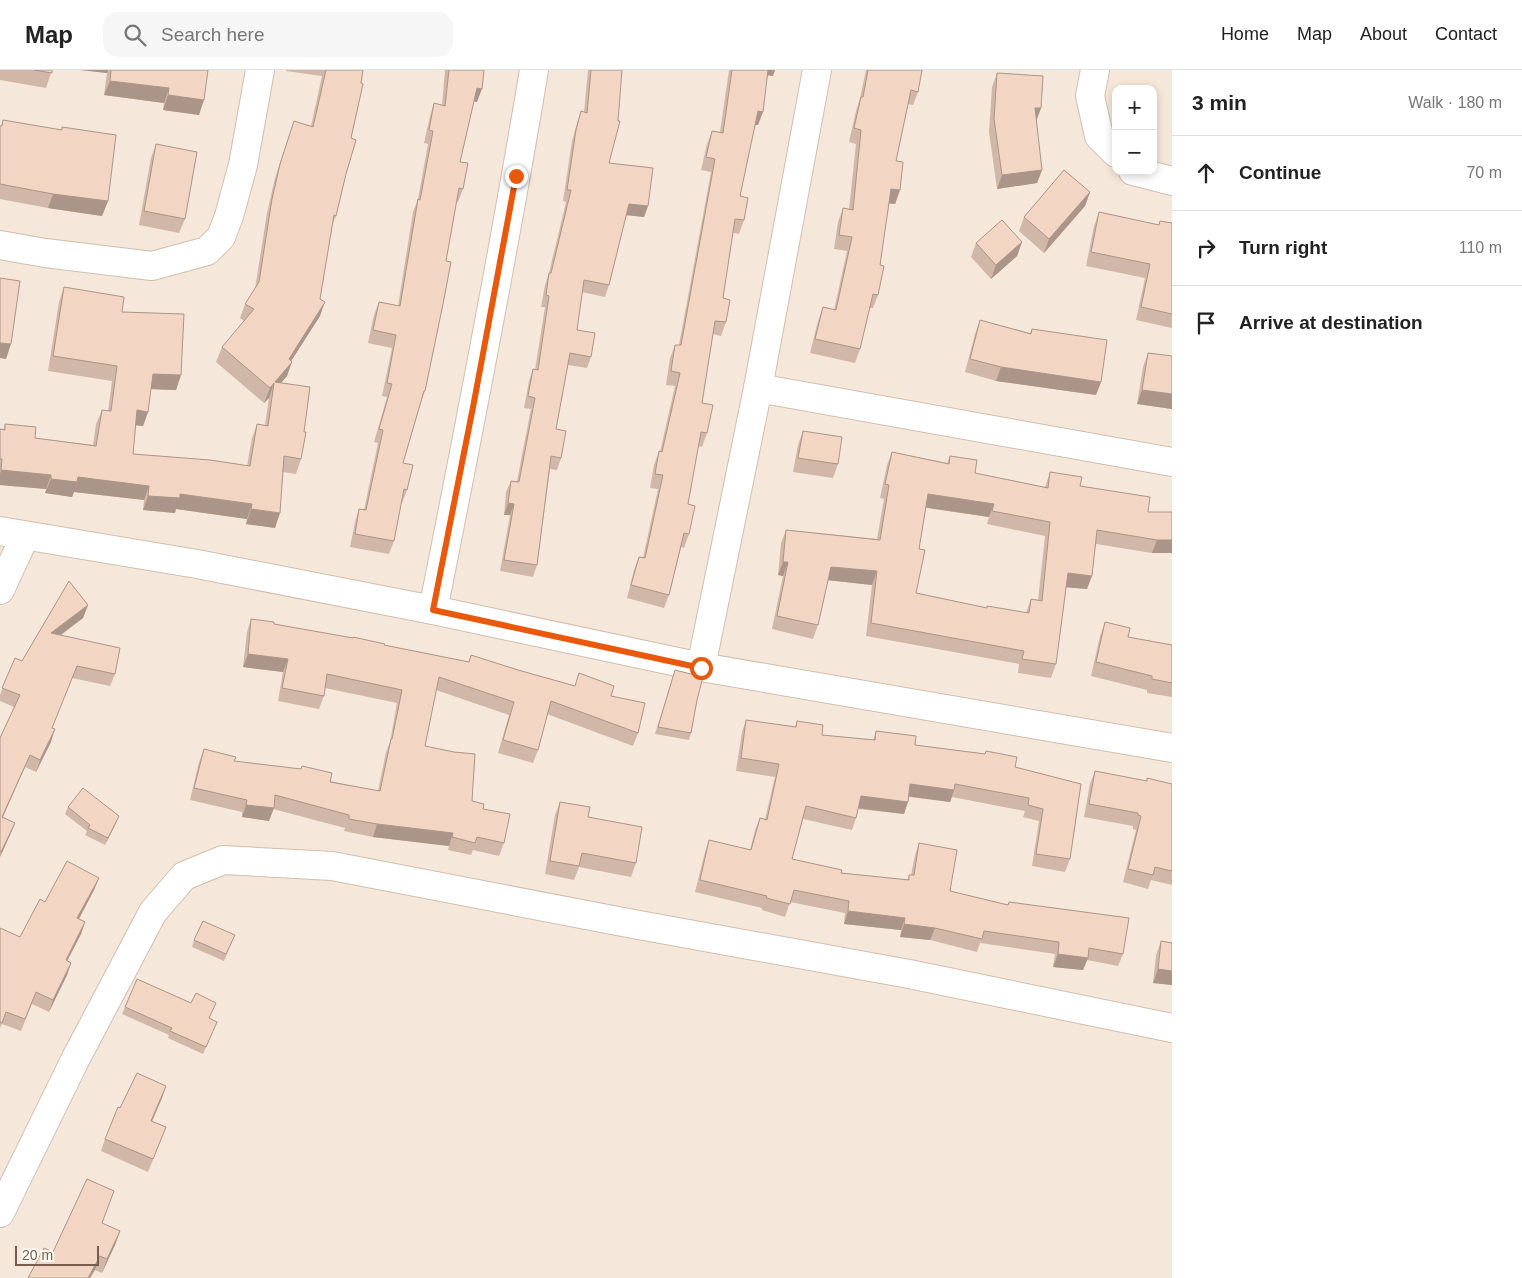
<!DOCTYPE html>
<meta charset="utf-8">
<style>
body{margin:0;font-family:Helvetica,sans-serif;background:#f6f6f6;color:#222}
.controls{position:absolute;right:15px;top:15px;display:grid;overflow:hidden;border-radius:10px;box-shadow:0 2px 8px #0003}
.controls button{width:45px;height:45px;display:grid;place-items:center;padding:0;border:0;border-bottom:1px solid #e0e0e0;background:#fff;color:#222;font:25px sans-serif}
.scale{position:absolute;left:15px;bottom:12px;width:84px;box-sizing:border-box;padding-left:5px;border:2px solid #7a5c4d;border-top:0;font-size:14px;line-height:18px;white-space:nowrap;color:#7a5c4d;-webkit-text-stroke:4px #fffaf3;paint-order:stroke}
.stop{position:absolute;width:15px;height:15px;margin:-11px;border:4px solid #ea580c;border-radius:50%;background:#fff}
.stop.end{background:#ea580c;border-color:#fff;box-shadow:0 1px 5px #0008}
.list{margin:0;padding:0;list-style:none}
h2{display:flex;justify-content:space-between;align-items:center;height:65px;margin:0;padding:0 20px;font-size:21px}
h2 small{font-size:16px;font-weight:400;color:#767676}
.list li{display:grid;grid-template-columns:32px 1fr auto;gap:15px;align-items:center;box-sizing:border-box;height:75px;padding:0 20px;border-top:1px solid #e0e0e0}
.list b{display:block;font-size:19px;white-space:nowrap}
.list em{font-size:16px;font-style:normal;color:#767676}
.icon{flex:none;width:28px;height:28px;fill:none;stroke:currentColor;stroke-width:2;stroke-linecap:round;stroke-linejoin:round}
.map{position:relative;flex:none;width:1172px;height:1208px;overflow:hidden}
header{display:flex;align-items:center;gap:30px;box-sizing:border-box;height:70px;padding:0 25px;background:#fff;border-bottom:1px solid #e0e0e0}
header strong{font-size:24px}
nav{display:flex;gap:28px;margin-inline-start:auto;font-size:18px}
.search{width:350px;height:45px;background:#f6f6f6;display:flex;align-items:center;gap:12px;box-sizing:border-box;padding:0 18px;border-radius:15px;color:#767676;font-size:19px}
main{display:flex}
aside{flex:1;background:#fff}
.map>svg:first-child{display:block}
.residential{fill:#f5e8da;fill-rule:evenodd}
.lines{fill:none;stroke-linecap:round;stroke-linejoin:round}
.street-casing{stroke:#d1beb0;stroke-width:30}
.street{stroke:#fff;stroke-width:28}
.wall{fill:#d1b7a8;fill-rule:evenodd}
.shaded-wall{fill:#aa9588}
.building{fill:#f3d5c3;stroke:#aa9588;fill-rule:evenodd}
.route{stroke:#ea580c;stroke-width:6}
</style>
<header>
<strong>Map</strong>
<div class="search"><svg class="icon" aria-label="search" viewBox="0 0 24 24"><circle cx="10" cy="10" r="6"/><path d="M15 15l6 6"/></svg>Search here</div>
<nav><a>Home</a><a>Map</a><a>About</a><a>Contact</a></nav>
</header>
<main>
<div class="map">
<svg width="1172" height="1208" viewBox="0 0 1172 1208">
<rect width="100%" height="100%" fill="#fdf6ec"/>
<!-- residential -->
<path class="residential" d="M0,0H1172V1208H0ZM1116,19H1153V101H1116Z"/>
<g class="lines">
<defs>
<g id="street">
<path d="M1095,0L1090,26L1099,66L1116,83"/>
<path d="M1133,101L1172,111"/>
<path d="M0,175L45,183L152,196L207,181L221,167L229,146L243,95L260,0"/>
<path d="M758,318L1172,392"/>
<path d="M0,461L197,494L433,540L701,597L1172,678"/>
<path d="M0,520L25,466"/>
<path d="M433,540C469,360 504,181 534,0"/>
<path d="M701,597L758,318L817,0"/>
<path d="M0,1143L76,988L153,842L184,806L223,790L332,796L628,853L909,904L1172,958"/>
</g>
</defs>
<!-- street casing -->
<use href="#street" class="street-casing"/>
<!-- street -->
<use href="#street" class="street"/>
</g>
<!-- wall -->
<g class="wall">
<path d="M0,0H52L46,18L0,10Z"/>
<path d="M80,0H208L199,45L163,40L164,33L104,25L107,3Z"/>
<path d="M286,0H363L351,68L346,104L336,146L332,156L320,229V246L291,291L287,306L281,313L301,389L296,404L283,402L275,458L246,454L247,449L176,439L175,443L143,440L144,430L74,422L72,427L45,423L46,419L0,415V359L3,360L5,354L35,368L93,375L96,354L102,340L108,341L112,311L48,301L59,232L64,217L122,242L181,305L176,320L151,319L148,342L143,356L136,355L133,384L247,396L252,368L257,354L265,355L269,328L264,333L216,292L222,277L244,251L240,248L245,234L255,219L267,143L275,108L294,51L311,56L322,6L286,1Z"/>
<path d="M445,0H484L477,32L474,31L460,92L463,119L458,132H456L446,191L425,321L420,334L403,393L407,420L402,433H401L394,471L389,484L350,477L355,452L359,439L364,440L378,373L374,372L387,327L382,326L392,278L368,273L374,245L379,232L398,236L413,142L418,129L428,74L424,73L430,46L434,33L442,35Z"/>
<path d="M588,0H622L609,93L648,136L644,147L626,145L609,215L605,227L582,222L577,260L591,287L587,298L568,295L556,359L561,388L557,400L550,399L537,495L533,507L500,501L510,445H504L506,422L511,411H517L531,339L524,338L529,311L533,299L535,300L545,237H541L545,215L549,203L566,132L563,131L572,71L577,53L581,41L584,42Z"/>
<path d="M727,0H775L773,6L768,5L758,55H755L740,126L744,150L739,164L733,163L723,228L726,252L721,266L713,264L702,333L707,363L702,377L698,376L688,434L689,464L684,478L681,477L669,525L664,538L627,528L634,500L639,487L643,488L658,419L650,418L654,395L659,381L660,382L675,316L666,315L670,288L675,275H679L711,102L701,100L707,74L712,61L720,62L729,0Z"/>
<path d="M866,0H922L918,22L913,35L908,34L896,91L900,120L895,134L889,133L880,195L878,225L873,238H870L860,279L855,293L810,283L818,251L823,237L834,240L847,181L834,179L838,152L843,138L849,139L856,74L849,72L856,41L860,28Z"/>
<path d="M997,3L1041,38L1036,50L1042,100L1037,113L997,119L989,62L992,17Z"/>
<path d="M3,50L61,60L62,57L108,131L102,146L48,138L0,129V56H1Z"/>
<path d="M156,74L185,149L179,163L139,155L151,88Z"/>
<path d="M1090,122L1085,136L1044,183L1019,161L1024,147Z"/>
<path d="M1099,142L1158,155L1160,151L1172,153V258L1136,250L1145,208L1086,196L1094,156Z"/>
<path d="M1022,172L1017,186L991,209L971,187L976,173Z"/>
<path d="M980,250L1030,263L1032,259L1101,312L1096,325L996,311L965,302L975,264Z"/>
<path d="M1148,283L1172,286V339L1137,334L1143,297Z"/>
<path d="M803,361L838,394L833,408L793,402L798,375Z"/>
<path d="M892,382L947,393L950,386L975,403L1045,417L1050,402L1080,416L1148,442H1172V483H1152L1096,474L1087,519L1066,517L1056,594L1051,608L1018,603L1019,594L866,566L872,515L828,510L818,555L813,569L772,559L783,506L778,505L781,473L786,460L877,469L884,429L880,428L887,395ZM926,438L989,447L987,454L1045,466L1038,530L1031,529L1026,543L986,538L916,523L919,479Z"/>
<path d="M88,535L83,548L61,565L115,604L110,616L72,608L52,658L51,672L36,702L25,697L3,747L15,753L10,765L0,787V668L14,637L0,631V625L15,588L22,591Z"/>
<path d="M251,549L274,554L468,592L518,600L611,626L638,663L633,676L547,644L538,680L533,693L498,683L509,645L436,620L425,676L472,731L483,739L504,773L499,786L473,780L471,785L448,780L449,776L373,767L344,761L345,758L273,739L269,751L242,747V742L190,730L199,692L204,679L234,691L378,721L386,682L390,672L397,633L325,618L324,626L319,639L278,631L283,602L243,597L247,562Z"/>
<path d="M1105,552L1128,567L1172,575V627L1147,623V620L1091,606L1100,566Z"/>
<path d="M675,600L697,630L691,663L689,670L655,664Z"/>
<path d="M746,650L795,657L797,651L822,665L873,670L876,661L915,675L985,684L986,681L1015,697L1081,714L1070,789L1065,802L1032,796L1039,751L1023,747L1025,741L952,727L950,732L909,727L904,744L858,739L856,748L852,760L803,749L792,789L841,803L907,810L909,805H911L915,785L919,773L950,821L1008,835L1009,832L1123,884L1118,896L1087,890L1083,900L1053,897L1055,884L980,873L977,882L930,870L900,867L901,860L844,854L845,843L790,832L785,847L762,840V838L695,822L705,782L709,770L750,780L755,760L760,748L765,749L775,707L736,701L742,662Z"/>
<path d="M1095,701L1146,711L1172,714V815L1151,810L1148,819L1123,812L1136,760L1133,759V756L1084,747L1090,714Z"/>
<path d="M560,732L588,747L636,793L631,807L579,797L574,810L545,804L555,745Z"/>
<path d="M68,737L116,753L105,775L85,765L87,761L65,744Z"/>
<path d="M99,808L94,820L79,849L85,852L81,864L67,891L71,893L67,905L49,942L32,934L21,961L2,954L0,958V858L20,867L45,832Z"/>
<path d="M235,865L224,891L192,877L194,870Z"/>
<path d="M1161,871L1172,873V915L1153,913L1156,885Z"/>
<path d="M125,937L217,952L203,984L168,968L169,965L122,944Z"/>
<path d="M162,1028L152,1051L166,1057L148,1102L101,1081L105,1069L120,1038Z"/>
<path d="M102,1153L120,1161L115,1175L102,1203L53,1182Z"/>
</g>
<!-- shaded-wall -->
<g class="shaded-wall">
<path d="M80,0H108L107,3Z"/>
<path d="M766,0H775L773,6L764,5Z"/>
<path d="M110,11L169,18L164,33L104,25Z"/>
<path d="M477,18L482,19L477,32L472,31Z"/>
<path d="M168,25L204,30L199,45L163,40Z"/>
<path d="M1035,38H1041L1036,52Z"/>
<path d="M758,41L763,42L758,55H753Z"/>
<path d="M1042,100L1037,113L997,119L1002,105Z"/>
<path d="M891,119L900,120L895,134L886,133Z"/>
<path d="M1090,122L1085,136L1044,183L1049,169Z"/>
<path d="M53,124L108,131L102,146L48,138Z"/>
<path d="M629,134L648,136L644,147L625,145Z"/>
<path d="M1022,172L1017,186L991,209L996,195Z"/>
<path d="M325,232L320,246L286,299L292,292L287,306L272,323L275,312L289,289Z"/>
<path d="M0,273L11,274L6,289L0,288Z"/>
<path d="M1001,297L1101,312L1096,325L996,311Z"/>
<path d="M153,304L181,305L176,320L148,319Z"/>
<path d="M274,313L269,328L264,333L270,318Z"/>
<path d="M1142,320L1172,324V339L1137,334Z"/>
<path d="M137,340L148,342L143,356L132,355Z"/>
<path d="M1,400L51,405L46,419L0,415V404Z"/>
<path d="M78,407L149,416L144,430L74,422L72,427L45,423L51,409Z"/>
<path d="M180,424L252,434L247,449L176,439L175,443L143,440L148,426Z"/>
<path d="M928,424L994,434L989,447L923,437Z"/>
<path d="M508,433L514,434L510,445H504Z"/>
<path d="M251,439L280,443L275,458L246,454Z"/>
<path d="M1157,470H1172V483H1152Z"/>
<path d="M783,492H788L783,506L778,505Z"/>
<path d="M831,497L877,501L872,515L826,510Z"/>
<path d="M1068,503L1092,506L1087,519L1063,517Z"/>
<path d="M88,535L83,548L47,575L51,563Z"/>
<path d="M248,584L288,589L283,602L243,597Z"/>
<path d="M55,659L51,672L36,702L40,690Z"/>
<path d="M30,685L25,697L0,753V752Z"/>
<path d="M910,714L954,720L950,732L906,726Z"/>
<path d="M861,726L908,732L904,744L857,738Z"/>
<path d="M246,735L274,738L269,751L242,747Z"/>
<path d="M119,746L116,753L105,775L108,768Z"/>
<path d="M15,753L10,765L0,787L1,782Z"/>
<path d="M377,754L453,763L449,776L373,767Z"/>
<path d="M99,808L94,820L73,860L77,848Z"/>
<path d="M848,841L905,848L901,860L844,854Z"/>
<path d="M85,852L81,864L61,903L66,890Z"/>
<path d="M904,854L935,858L930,870L900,867Z"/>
<path d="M1058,884L1088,888L1083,900L1053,897Z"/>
<path d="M71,893L67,905L49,942L53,930Z"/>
<path d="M1158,899L1172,901V915L1153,913Z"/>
<path d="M166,1016L162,1028L147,1063L151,1051Z"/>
<path d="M120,1161L115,1175L102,1203L107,1189Z"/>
<path d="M100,1186L95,1200L90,1208H88Z"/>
</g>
<!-- building -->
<g class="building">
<path d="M34,0H52V3Z"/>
<path d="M111,0H208L204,30L168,25L169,18L110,11Z"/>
<path d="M326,0H363L361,13L363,14L351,68L356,70L346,104L336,146L334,145L320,229L325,232L289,289L292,292L275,312L310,317L304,362H306L301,389L284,386L280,443L251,439L252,434L180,424V428L148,426L149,416L78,407L77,412L51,409V405L1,400L2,389H0V359L5,360V354L36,357L35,368L96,376L102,340L111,341L117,296L53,286L64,217L124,227L122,242L184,244L181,305L153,304L148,342L137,340L133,384L210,390L250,396L257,354L268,356L274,313L270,318L222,277L254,239L245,234L259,212L272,129L280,94L294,51L313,57Z"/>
<path d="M449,0H484L482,19L477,18L460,92L468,93L463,119L459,118L446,191L451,192L443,234L425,321H424L403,393L413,395L407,420L404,419L394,471L355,464L359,439L366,440L383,360L379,359L392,314L387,313L396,265L373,260L379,232L400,236L418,129L420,130L433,61L429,60L434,33L445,36Z"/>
<path d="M591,0H622L618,51H620L609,93L653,98L648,136L629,134L609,215L584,210L577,260L595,263L591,287L570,283L556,359L566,361L561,388L551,386L537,495L504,490L514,434L508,433L511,411L519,412L535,328L528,326L533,299L538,300L549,226L546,225L549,203H551L571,120H567L576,60L581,41L587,43Z"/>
<path d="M732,0H768L763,42L758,41L740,126L748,128L744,150L735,149L723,228L730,230L726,252L715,251L702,333L713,335L707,363L701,362L688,434L695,436L689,464L684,463L669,525L631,515L639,487L645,488L663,405L655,404L659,381L662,382L680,303L671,301L675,275H681L715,89L706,87L712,61L723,63Z"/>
<path d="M868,0H922L918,22L911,20L896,91L903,92L900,120L891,119L880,195L884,196L878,225L873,224L860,279L815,269L823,237L836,240L852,167L839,165L843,138L853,140L861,60L854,58L861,27H863Z"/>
<path d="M997,3L1043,6L1041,38H1035L1042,100L1002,105L994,49Z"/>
<path d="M3,50L62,60V57L116,65L108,131L53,124L0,114V56H2Z"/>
<path d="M156,74L197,82L185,149L144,141Z"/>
<path d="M1064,100L1090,122L1049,169L1024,147Z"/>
<path d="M1099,142L1159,155L1160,151L1172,153V244L1141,237L1150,194L1091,182Z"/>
<path d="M1002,150L1022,172L996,195L976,173Z"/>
<path d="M0,208L20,211L11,274L0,273Z"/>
<path d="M980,250L1031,264L1032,259L1107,270L1101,312L1001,297L970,289Z"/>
<path d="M1148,283L1172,286V324L1142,320Z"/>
<path d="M803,361L842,367L838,394L798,388Z"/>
<path d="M892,382L949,394L950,386L977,390L975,403L1048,418L1050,402L1082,407L1080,416L1150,427L1148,442H1172V470H1157L1097,460L1092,506L1068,503L1056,594L1022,589L1024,581L871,553L877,501L831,497L818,555L777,546L788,492H783L786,460L880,470L889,415L885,414ZM928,424L994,434L992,441L1050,452L1042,531L1031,529L1029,543L987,536V538L916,523L925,480L919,479Z"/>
<path d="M69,511L88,535L51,563L120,578L115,604L77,596L52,658L55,659L40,690L30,685L2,747L15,753L1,782L0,781V668L20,625L2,618L15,588L22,591Z"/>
<path d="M251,549L274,552V554L353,568V567L385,574L384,575L469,592L471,585L518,600L575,616L579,603L614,616L611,626L645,633L638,663L551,631L538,680L503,670L514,632L439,607L425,676L454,682L475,684L472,731L484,734L483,739L510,744L504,773L477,767L475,773L452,767L453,763L377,754L349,749V745L275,725L274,738L246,735L247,730L194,718L204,679L236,687L234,691L301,699L302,696L332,703L330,712L380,721L391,669H392L402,620L327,604L324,626L282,618L288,589L248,584Z"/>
<path d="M1105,552L1130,558L1128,567L1172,575V613L1152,609V606L1096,592Z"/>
<path d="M675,600L703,607L697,630L691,663L658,657Z"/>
<path d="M746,650L796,657L797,651L823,655L822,665L875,670L876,661L916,666L915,675L985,684L986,681L1017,687L1015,697L1081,714L1070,789L1036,784L1043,739L1028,735L1029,728L955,714L954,720L910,714L908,732L861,726L856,748L806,736L792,789L842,800L841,803L909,810V805H914L919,773L957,780L950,821L1008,835L1009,832L1129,848L1123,884L1089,878L1088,888L1058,884L1059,872L984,861L982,869L935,858L904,854L905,848L848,841L849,831L794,820L790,834L766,828L767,826L700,810L709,770L751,780L760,748L767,750L779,694L741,688Z"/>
<path d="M1095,701L1147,711V708L1172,714V801L1155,797L1153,805L1128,799L1141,746L1138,745V743L1089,734Z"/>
<path d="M83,718L119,746L108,768L88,758L90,755L68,737Z"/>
<path d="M560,732L590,737L588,747L642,757L636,793L582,783L579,796L550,791Z"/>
<path d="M67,791L99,808L77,848L85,852L66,890L71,893L53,930L36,922L25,949L6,942L2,953L0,952V858L20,867L40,829L45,832Z"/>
<path d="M203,851L235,865L226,884L194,870Z"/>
<path d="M1161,871L1172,873V901L1158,899Z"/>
<path d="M137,909L191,933L196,923L216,933L209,948L217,952L206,977L170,961L172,958L125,937Z"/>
<path d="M137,1003L166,1016L151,1051L166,1057L153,1089L105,1069L118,1037L120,1038Z"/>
<path d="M87,1109L114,1121L102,1153L120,1161L107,1189L100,1186L88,1208H28L44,1178L53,1182Z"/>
</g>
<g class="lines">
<!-- route -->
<path class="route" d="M516,106L474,332L433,540L701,598"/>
</g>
</svg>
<div class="controls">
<button>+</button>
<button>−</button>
</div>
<div class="scale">20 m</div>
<div class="stop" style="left:701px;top:598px"></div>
<div class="stop end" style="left:516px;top:106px"></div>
</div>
<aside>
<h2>3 min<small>Walk · 180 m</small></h2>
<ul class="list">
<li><svg class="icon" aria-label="ahead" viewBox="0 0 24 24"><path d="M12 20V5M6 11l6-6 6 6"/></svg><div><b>Continue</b></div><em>70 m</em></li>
<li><svg class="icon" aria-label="right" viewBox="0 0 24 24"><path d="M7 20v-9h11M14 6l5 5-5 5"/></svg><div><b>Turn right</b></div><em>110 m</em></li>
<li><svg class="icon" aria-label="arrive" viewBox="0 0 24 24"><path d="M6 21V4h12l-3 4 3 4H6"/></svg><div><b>Arrive at destination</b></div></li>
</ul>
</aside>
</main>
